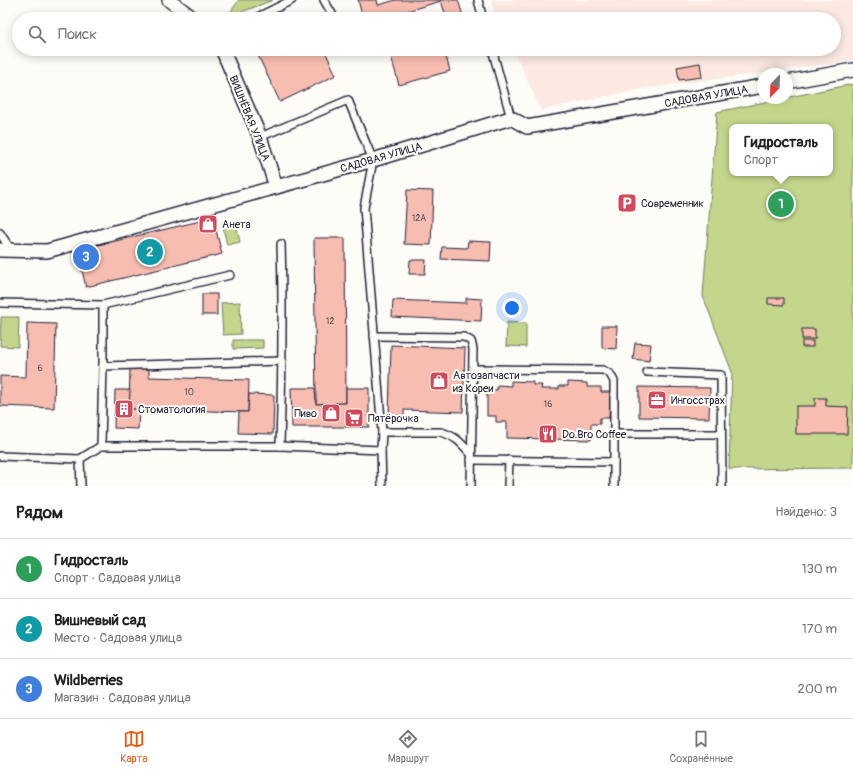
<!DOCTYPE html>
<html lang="ru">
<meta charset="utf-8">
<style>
body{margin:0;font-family:Pangolin,sans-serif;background:#f2f2f2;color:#222}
.compass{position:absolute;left:757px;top:68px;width:36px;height:36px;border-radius:50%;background:#fff;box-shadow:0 2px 10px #0003;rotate:203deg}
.you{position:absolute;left:512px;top:308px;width:14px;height:14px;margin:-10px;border:3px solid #fff;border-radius:50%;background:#1a73e8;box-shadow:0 0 0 6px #1a73e833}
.badge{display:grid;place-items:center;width:26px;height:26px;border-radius:50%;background:#ea580c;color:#fff;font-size:13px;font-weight:700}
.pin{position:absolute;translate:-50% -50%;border:2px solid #fff;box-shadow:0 1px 4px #0006}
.popup{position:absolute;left:729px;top:124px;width:104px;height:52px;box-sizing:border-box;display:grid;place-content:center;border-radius:8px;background:#fff;filter:drop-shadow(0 1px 3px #0005);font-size:13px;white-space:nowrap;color:#767676}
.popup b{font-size:15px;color:#222}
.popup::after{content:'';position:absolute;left:50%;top:100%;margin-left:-8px;border:8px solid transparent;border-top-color:#fff}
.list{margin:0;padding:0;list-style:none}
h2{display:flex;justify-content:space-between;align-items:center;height:52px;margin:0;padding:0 16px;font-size:17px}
h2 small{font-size:13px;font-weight:400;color:#767676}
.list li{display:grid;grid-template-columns:26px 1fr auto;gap:12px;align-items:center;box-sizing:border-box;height:60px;padding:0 16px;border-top:1px solid #e0e0e0}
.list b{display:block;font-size:15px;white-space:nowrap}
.list p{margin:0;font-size:13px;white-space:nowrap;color:#767676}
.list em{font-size:13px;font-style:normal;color:#767676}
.icon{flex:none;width:22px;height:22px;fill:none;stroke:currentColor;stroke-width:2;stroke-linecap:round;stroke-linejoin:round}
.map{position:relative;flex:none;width:853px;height:486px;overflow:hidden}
.search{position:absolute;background:#fff;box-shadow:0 2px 10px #0003;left:12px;right:12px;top:12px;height:44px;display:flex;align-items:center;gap:10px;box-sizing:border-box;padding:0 14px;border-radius:22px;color:#767676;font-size:15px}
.sheet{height:232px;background:#fff}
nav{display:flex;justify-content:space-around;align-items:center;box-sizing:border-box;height:56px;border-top:1px solid #e0e0e0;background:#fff;font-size:11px;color:#767676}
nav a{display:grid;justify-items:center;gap:2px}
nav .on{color:#ea580c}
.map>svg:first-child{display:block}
.built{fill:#fbe9e2}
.green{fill:#c4d68b;stroke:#737c63;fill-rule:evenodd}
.building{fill:#f7bdb0;stroke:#22223b}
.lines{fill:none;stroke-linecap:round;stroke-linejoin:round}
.lane-casing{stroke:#22223b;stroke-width:10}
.street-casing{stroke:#22223b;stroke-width:16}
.lane{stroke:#fdfcf7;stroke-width:7}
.street{stroke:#fdfcf7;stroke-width:13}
.labels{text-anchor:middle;stroke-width:4;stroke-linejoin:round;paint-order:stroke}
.number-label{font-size:9px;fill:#574958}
.street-label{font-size:11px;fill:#22223b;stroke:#fdfcf7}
.poi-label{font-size:11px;fill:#22223b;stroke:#fdfcf7;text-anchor:start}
</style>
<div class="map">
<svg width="853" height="486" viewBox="0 0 853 486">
<rect width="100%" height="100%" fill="#fdfcf7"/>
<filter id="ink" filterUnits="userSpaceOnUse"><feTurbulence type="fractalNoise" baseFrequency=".025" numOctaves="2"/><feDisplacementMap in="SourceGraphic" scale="8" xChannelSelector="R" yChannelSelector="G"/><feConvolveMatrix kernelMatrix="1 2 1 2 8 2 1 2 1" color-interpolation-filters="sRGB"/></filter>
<g filter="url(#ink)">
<!-- built -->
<path class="built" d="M491,0H853V61L647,88L541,110L513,49H834V19H498L493,8Z"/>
<!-- green -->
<g class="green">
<path d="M239,0H273L226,18Z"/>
<path d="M853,84V468L729,469L732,372L703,296L717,112ZM732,127H830V173H732Z"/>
<path d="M235,220L240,242L227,245L222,223Z"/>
<path d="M240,302L241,334L223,335L221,303Z"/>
<path d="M1,317H19L18,347L0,346Z"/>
<path d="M507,322L526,323V347L506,346Z"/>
<path d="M233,340H263V348L233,349Z"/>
</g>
<!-- building -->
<g class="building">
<path d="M358,0H377L378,5L396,0H458L464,19H447L441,1L380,19H363Z"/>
<path d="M255,49H324L336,75L280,102Z"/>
<path d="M389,49H444L450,71L399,85Z"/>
<path d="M700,63L702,77L679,80L677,67Z"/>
<path d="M407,190L433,191L431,245L404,244Z"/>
<path d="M213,218L222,254L86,287L77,250Z"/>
<path d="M314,238H345L346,403L316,404Z"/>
<path d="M468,241L491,242L490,261L441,259L442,247L467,248Z"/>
<path d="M410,260H426L425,274H409Z"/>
<rect x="202" y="294" width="15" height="21"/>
<path d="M466,298L482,299L481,321L392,317L393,300L466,303Z"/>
<path d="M768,298H784V305L768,304Z"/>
<path d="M27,323L56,324L54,408L0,406V376L26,377Z"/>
<path d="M602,326H617L616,349L602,348Z"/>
<rect x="802" y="329" width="13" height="10"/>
<rect x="802" y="341" width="11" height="6"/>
<path d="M635,343L651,344L649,361L633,359Z"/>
<path d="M391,345L465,348L463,412L404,410V416L389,415Z"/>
<path d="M130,369H149V377L249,380L248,412L129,409Z"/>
<path d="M511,381L533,382V385H542L541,389H559V386H568V382L587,383V387H601V392H610L609,418H600V424H591V440L507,438V422H496V416H487V390H497V385L511,386Z"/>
<path d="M639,387L710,388L709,418L639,417Z"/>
<path d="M291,388H315L316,404L346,403V388H369V427H292Z"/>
<path d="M115,390H130L129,409H139L138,429L114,428Z"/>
<path d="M249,394L274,395L273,434L238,433L239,412H248Z"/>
<path d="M815,398H826V406L848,407L847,434H796V406H815Z"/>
</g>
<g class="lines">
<defs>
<g id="lane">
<path d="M324,0L335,19"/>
<path d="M478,0L483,19"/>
<path d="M254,19L292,0"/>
<path d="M492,49L511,118"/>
<path d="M260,137L348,100L373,160L364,208L382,432L381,450L382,486"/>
<path d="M0,233L11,250"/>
<path d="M0,303L103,305V366L101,446"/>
<path d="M103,305L230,275"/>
<path d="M374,336L464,337L471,341L473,349L471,486"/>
<path d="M103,366L282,361"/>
<path d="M473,369L603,370L610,374L614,381V486"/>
<path d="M647,372L721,375L722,486"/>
<path d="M382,432H441C456,436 462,444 471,454"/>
<path d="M614,434H721"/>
<path d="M280,446C282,378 283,311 281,244"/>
<path d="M0,456L80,459L101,446H280L381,450"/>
<path d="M80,459L81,486"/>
<path d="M471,460L614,462"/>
<path d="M508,486L509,460"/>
</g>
<g id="street">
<path d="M169,0L194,19"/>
<path d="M222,49L260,137L276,187"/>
<path d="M787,82L853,70"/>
<path d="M0,250L47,251L373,160L511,118L527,127L763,86"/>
</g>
</defs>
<!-- lane casing -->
<use href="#lane" class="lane-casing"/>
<!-- street casing -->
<use href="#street" class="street-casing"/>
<!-- lane -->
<use href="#lane" class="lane"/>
<!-- street -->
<use href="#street" class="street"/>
</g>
</g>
<!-- icons -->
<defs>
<symbol id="parking-square" viewBox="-11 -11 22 22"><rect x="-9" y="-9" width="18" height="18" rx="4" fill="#d1495b" stroke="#fdfcf7"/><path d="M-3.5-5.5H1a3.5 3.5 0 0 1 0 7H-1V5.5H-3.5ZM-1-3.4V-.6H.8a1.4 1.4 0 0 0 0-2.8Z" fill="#fff"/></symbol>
<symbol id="shop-square" viewBox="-11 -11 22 22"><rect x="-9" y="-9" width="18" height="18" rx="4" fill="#d1495b" stroke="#fdfcf7"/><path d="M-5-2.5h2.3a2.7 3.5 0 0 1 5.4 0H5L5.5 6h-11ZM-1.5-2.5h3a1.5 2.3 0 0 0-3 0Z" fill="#fff"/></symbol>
<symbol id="office-square" viewBox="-11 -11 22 22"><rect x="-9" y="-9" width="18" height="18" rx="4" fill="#d1495b" stroke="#fdfcf7"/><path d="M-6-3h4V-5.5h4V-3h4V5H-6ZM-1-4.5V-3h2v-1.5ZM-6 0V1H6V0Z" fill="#fff"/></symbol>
<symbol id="building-square" viewBox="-11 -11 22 22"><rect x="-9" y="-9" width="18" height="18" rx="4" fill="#d1495b" stroke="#fdfcf7"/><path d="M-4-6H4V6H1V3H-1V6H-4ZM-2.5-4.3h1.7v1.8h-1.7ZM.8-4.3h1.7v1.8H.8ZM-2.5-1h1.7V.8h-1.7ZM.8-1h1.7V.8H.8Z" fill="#fff"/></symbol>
<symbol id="supermarket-square" viewBox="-11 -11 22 22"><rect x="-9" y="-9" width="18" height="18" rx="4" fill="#d1495b" stroke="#fdfcf7"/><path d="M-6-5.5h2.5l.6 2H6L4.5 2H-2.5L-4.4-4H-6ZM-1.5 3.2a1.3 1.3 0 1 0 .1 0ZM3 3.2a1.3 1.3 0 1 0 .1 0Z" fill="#fff"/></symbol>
<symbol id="restaurant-square" viewBox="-11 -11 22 22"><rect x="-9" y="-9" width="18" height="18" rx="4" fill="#d1495b" stroke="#fdfcf7"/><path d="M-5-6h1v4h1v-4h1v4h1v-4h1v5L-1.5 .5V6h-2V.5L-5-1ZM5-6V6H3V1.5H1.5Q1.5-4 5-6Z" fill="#fff"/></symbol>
</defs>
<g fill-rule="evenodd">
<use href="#parking-square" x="616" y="192" width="22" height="22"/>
<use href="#shop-square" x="197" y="213" width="22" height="22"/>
<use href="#shop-square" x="428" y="370" width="22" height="22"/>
<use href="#office-square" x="646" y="389" width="22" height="22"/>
<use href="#building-square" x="113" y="398" width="22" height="22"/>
<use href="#shop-square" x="320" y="402" width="22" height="22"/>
<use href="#supermarket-square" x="343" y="407" width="22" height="22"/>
<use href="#restaurant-square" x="537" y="423" width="22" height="22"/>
</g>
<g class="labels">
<!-- number labels -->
<g class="number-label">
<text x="419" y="221">12А</text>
<text x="330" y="324">12</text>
<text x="40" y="371">6</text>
<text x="189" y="395">10</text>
<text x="548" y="407">16</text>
</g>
<!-- street labels -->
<g class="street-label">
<text transform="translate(706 96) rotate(-10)" y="4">САДОВАЯ УЛИЦА</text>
<text transform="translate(250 118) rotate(68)" y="4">ВИШНЁВАЯ УЛИЦА</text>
<text transform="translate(381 157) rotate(-16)" y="4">САДОВАЯ УЛИЦА</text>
</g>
<!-- poi labels -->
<g class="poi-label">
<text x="641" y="207">Современник</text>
<text x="222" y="228">Анета</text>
<text x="453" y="379">Автозапчасти<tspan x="453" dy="13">из Кореи</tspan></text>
<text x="671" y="404">Ингосстрах</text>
<text x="138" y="413">Стоматология</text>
<text x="317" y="417" text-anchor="end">Пиво</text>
<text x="368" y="422">Пятёрочка</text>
<text x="562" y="438">Do.Bro Coffee</text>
</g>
</g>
</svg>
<svg class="compass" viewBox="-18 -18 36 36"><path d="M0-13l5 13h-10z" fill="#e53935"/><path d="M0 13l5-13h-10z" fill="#767676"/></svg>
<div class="you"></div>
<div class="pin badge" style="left:781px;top:204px;background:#2e9e5b">1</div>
<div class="popup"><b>Гидросталь</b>Спорт</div>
<div class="pin badge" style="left:150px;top:252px;background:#0f9aa8">2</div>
<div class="pin badge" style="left:86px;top:257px;background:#3f7fe0">3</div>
<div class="search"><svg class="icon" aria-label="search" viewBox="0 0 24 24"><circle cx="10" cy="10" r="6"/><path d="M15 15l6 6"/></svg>Поиск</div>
</div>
<section class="sheet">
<h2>Рядом<small>Найдено: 3</small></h2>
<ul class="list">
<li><span class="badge" style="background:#2e9e5b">1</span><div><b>Гидросталь</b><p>Спорт · Садовая улица</p></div><em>130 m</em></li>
<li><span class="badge" style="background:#0f9aa8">2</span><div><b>Вишневый сад</b><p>Место · Садовая улица</p></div><em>170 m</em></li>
<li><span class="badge" style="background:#3f7fe0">3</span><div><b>Wildberries</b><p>Магазин · Садовая улица</p></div><em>200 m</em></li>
</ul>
</section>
<nav>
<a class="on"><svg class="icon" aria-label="map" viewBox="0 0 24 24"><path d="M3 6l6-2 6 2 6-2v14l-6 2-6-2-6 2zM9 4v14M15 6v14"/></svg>Карта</a>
<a><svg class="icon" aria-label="directions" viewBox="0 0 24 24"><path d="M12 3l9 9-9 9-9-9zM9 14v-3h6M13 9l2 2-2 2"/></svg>Маршрут</a>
<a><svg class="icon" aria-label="saved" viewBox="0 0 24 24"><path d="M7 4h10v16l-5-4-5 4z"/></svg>Сохранённые</a>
</nav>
